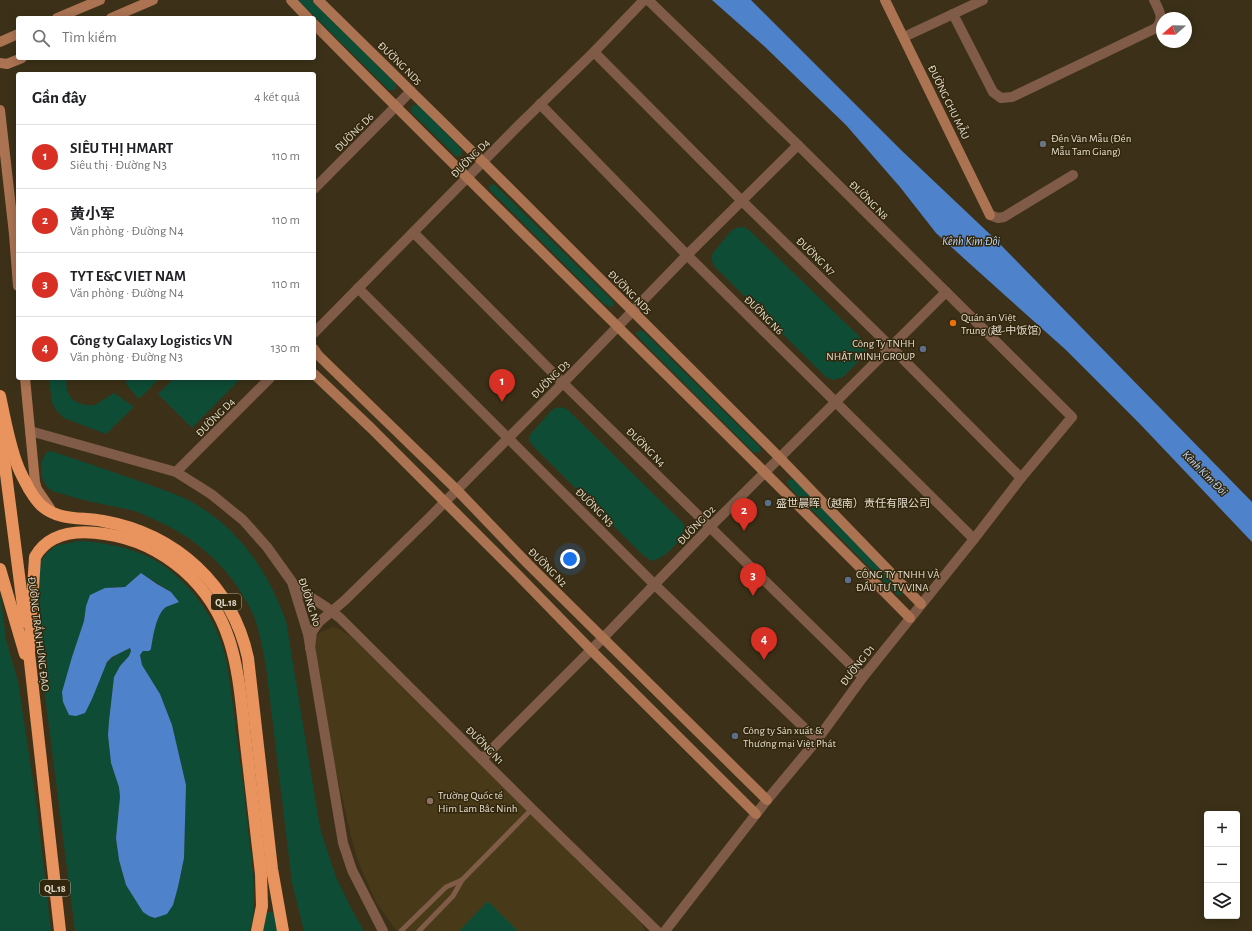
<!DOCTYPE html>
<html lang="vi">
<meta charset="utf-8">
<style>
body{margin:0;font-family:"Alegreya Sans","Noto Sans SC",sans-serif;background:#f6f6f6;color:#202124}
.controls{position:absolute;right:12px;bottom:12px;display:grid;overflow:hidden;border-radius:4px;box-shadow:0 2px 10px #0003}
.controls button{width:36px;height:36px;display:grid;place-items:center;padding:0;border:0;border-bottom:1px solid #e0e0e0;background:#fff;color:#202124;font:20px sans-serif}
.compass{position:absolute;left:1156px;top:12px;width:36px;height:36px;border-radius:50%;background:#fff;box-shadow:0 2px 10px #0003;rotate:250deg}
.you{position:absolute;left:570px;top:559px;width:14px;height:14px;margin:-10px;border:3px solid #fff;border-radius:50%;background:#1a73e8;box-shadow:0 0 0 6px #1a73e833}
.badge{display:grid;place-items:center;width:26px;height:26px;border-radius:50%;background:#d93025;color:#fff;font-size:13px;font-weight:700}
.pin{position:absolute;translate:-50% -33px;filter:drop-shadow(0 1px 2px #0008)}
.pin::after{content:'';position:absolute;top:21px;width:14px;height:12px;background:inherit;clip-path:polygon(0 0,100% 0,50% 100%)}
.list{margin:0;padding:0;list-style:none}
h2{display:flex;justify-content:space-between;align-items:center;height:52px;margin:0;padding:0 16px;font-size:17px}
h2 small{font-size:13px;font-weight:400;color:#757577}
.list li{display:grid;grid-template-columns:26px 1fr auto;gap:12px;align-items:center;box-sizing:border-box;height:64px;padding:0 16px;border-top:1px solid #e0e0e0}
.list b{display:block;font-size:15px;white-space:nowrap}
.list p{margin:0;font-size:13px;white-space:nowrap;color:#757577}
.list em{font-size:13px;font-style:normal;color:#757577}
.icon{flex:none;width:22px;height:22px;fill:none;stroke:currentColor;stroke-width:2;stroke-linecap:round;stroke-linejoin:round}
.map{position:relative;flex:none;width:1252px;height:931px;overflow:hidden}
.search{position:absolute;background:#fff;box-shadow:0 2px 10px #0003;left:16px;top:16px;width:300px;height:44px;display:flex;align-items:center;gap:10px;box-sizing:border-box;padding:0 14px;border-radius:4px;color:#757577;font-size:15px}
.panel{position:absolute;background:#fff;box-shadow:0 2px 10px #0003;left:16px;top:72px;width:300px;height:308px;border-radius:4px}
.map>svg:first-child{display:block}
.built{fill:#483a19}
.green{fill:#0e4c36;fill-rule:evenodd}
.water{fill:#4e83cc}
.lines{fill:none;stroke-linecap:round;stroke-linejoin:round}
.lane{stroke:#805c48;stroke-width:5}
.street{stroke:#805c48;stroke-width:10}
.secondary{stroke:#ab7352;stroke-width:10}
.highway{stroke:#e9935e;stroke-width:12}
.worship-dot{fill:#6b7280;stroke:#32270d;stroke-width:1.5}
.food-dot{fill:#e8710a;stroke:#32270d;stroke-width:1.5}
.service-dot{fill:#5c6f8a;stroke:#32270d;stroke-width:1.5}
.education-dot{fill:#8d6e63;stroke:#32270d;stroke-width:1.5}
.labels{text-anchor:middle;stroke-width:3;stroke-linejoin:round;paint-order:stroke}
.shield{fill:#32270d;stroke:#aea693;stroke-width:1}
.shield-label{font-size:10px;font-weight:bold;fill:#e3dccd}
.street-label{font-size:11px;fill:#e3dccd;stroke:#32270d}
.poi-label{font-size:11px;fill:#e3dccd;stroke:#32270d;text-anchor:start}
.water-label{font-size:12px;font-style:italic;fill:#bbd8fe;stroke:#32270d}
</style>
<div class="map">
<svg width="1252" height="931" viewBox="0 0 1252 931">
<rect width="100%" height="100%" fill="#3c3118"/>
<!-- built -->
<path class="built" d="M333,627L341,630L350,636L641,923L645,931H397L376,902L358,861L351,836L335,766L314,643L316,637L321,632Z"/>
<!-- green -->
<g class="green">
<path d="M298,0H311L396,84V88L394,90H389Z"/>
<path d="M413,105H419L462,150V154L460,156H456L411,112V108Z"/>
<path d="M494,184L612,300L614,303L613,306L611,307L604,304L490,190L489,186Z"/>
<path d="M743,227L748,229L861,338L866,348L865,355L843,377L833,380L826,377L715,267L711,259L713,253L731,231L736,228Z"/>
<path d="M641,330L644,332L759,446L761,449L760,452L755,453L751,450L641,340L637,335L636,333Z"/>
<path d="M49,378H67C63,397 77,407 95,405L114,393L134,407L106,434L64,418L57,411L52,403Z"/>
<path d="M131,378H160L139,399L125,383Z"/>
<path d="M174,378H241L192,428L158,394Z"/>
<path d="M562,407L568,410L684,524L685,532C680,542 663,559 652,561L644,556L534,447L529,440V436L550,412L555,408Z"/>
<path d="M51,451C84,462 117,473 150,485C166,491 183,496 197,505C241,531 269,574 286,621L320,828L336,877L352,910L364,931H304L292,883L266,666C262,647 259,625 250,608C229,567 196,537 153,519C146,516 139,512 131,510C109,505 87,502 66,495C61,493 55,493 51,490C39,482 38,462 47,452Z"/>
<path d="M790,479L794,480L833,518L903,592L901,595H897L792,490L787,483V481Z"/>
<path d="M79,541C102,542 126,547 147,556C183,573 215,614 224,652C229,670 230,688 233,706C236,734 240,762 244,790C246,811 248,832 251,853C253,879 257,906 250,931H75L43,680L38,627L37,583L39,563L47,553L55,546ZM141,573L171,592L179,602C175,604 170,605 166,607C156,614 153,637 151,649L143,650L140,654L142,665L160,694L172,725L186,785L184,858L178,887L173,905L167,913L155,918L126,885L119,860L116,838L120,797L119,787L111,763L108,735L109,721L114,677L120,666L129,656L131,651L130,648C118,654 109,657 103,670L69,715L63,702L72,657L84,621L86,606L113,587H125Z"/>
<path d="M0,593L6,639L18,682L36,801L51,931H0Z"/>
<path d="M488,901L518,931H459Z"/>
<path d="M269,912H274L277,931H263L266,913Z"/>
</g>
<!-- water -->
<g class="water">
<path d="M712,0H751L901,150L995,239L1252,502V542L1139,423L1066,350L969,263L936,233L900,187L846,125L764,46Z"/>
<path d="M141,573L157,584L171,592L179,602C175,604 170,605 166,607C156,614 153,637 151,649L149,651H143L140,655L142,665L160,694L172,725L186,785L184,858L178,887L173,905L167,914L155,918L149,916L143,912L126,885L119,860L116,838L120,797L119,787L111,763L108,735L109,721L114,677L120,666L129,656L131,651L130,648L112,657L107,662L92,699L85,713L76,716L69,715L63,702L62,692L72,657L84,621L86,606L90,595L105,588L125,587Z"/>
</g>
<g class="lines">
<!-- lane -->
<g class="lane">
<path d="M401,931L446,887L462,880"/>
<path d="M419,931L453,896L462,880L532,809"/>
</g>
<!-- street -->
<g class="street">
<path d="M648,0L798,145L1072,417L1021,478L974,539L863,677L817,740L767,800L665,931"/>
<path d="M953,14L993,92L1001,98L1012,97L1156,28C1165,19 1159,10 1154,0"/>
<path d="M904,37L983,0"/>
<path d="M594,52L742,201L891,347L1021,478"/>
<path d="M540,104L687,255L974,539"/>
<path d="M314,189L411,91"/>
<path d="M990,215L998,218L1004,217L1073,175"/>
<path d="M414,233L563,383L863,677"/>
<path d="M358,288L655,585L817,740"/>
<path d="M314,333L519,125L594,52L644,0"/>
<path d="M30,431L176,472L211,494L243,520L267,547L292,582L308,634L343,843L352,870L383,931"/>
<path d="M176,472L270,378"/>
<path d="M293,584L298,589L326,607L340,618L532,809L657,931"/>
<path d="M310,648L312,632L319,622L344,601L428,519L563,383L687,255L798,145"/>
<path d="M482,759L603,638L710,527L946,292"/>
</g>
<!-- secondary -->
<g class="secondary">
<path d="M291,0L308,18"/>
<path d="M318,0L483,162L779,457L921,604"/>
<path d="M885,0L990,215"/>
<path d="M57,18L100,0"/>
<path d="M111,18L153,0"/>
<path d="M314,24C511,224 713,418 910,618"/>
<path d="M0,42L18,34"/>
<path d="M0,63L7,64L22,58"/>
<path d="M0,110L14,234L18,286"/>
<path d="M314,349L318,355L457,490L528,564L767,800"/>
<path d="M314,374L371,428L518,575L591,650L756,814"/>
<path d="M25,378L35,482L37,489L50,508"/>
</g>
<!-- highway -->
<g class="highway">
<path d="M0,396C5,419 9,443 17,464C20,473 25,481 29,489C33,495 36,501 42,506C59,521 82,517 103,521C176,534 232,585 248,658L272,869L283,931"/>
<path d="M0,427L25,622"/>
<path d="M0,569L25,654"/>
<path d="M28,644L60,931"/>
<path d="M29,651L35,557C49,532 79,530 105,534C134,538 161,551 183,570C238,618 238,677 246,744C251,787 256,831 261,874L262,906L257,931"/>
</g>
</g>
<!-- markers -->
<circle class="worship-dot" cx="1043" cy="144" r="4"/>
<circle class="food-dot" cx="953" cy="323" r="4"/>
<g class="service-dot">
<circle cx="923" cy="349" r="4"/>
<circle cx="768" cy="503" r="4"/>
<circle cx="848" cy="580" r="4"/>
<circle cx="735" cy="736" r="4"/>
</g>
<circle class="education-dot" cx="430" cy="801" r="4"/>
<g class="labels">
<!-- shield labels -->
<g class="shield">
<rect x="211" y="594" width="30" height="16" rx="3"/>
<rect x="40" y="880" width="30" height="16" rx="3"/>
</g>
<g class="shield-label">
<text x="226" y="606">QL.18</text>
<text x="55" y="892">QL.18</text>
</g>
<!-- street labels -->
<g class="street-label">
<text transform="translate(400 63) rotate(44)" y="4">ĐƯỜNG ND5</text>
<text transform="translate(949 102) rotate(64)" y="4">ĐƯỜNG CHU MẪU</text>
<text transform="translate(354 132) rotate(-45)" y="4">ĐƯỜNG D6</text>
<text transform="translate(470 158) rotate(-45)" y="4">ĐƯỜNG D4</text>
<text transform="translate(869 200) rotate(45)" y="4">ĐƯỜNG N8</text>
<text transform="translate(816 256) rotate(44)" y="4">ĐƯỜNG N7</text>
<text transform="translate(630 292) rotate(45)" y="4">ĐƯỜNG ND5</text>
<text transform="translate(764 315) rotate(45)" y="4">ĐƯỜNG N6</text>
<text transform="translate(550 379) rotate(-45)" y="4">ĐƯỜNG D3</text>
<text transform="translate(215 417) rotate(-45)" y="4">ĐƯỜNG D4</text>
<text transform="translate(646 447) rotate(45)" y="4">ĐƯỜNG N4</text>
<text transform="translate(595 507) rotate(45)" y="4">ĐƯỜNG N3</text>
<text transform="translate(696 525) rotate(-46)" y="4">ĐƯỜNG D2</text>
<text transform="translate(548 567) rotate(45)" y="4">ĐƯỜNG N2</text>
<text transform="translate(310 602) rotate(72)" y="4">ĐƯỜNG N0</text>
<text transform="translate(39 634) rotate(83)" y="4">ĐƯỜNG TRẦN HƯNG ĐẠO</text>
<text transform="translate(857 665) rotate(-52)" y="4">ĐƯỜNG D1</text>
<text transform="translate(485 745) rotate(45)" y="4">ĐƯỜNG N1</text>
</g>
<!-- poi labels -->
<g class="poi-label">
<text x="1051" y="142">Đền Vân Mẫu (Đền<tspan x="1051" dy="13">Mẫu Tam Giang)</tspan></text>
<text x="961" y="321">Quán ăn Việt<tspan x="961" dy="13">Trung (越-中饭馆)</tspan></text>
<text x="915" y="347" text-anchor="end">Công Ty TNHH<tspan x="915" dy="13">NHẬT MINH GROUP</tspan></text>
<text x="776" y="507">盛世晨晖（越南）责任有限公司</text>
<text x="856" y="578">CÔNG TY TNHH VÀ<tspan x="856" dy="13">ĐẦU TƯ TV VINA</tspan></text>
<text x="743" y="734">Công ty Sản xuất &amp;<tspan x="743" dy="13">Thương mại Việt Phát</tspan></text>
<text x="438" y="799">Trường Quốc tế<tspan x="438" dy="13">Him Lam Bắc Ninh</tspan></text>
</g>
<!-- water labels -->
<g class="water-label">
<text x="971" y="245">Kênh Kim Đôi</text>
<text transform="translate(1205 473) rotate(45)" y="4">Kênh Kim Đôi</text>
</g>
</g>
</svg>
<div class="controls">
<button>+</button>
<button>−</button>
<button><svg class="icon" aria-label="layers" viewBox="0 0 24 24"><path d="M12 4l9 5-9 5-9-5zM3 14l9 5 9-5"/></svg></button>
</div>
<svg class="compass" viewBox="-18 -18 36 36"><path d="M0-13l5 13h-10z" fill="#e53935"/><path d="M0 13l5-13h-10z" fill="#757577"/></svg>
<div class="you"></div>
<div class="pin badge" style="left:502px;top:402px">1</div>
<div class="pin badge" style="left:744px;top:531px">2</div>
<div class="pin badge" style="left:753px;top:596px">3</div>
<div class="pin badge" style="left:764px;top:660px">4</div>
<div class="search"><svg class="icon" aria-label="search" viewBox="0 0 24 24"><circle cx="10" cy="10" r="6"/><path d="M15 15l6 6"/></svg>Tìm kiếm</div>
<section class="panel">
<h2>Gần đây<small>4 kết quả</small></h2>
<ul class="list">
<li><span class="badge">1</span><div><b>SIÊU THỊ HMART</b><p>Siêu thị · Đường N3</p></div><em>110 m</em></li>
<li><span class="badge">2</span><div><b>黄小军</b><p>Văn phòng · Đường N4</p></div><em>110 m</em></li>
<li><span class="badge">3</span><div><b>TYT E&amp;C VIET NAM</b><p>Văn phòng · Đường N4</p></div><em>110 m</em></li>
<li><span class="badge">4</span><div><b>Công ty Galaxy Logistics VN</b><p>Văn phòng · Đường N3</p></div><em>130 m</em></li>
</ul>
</section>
</div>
